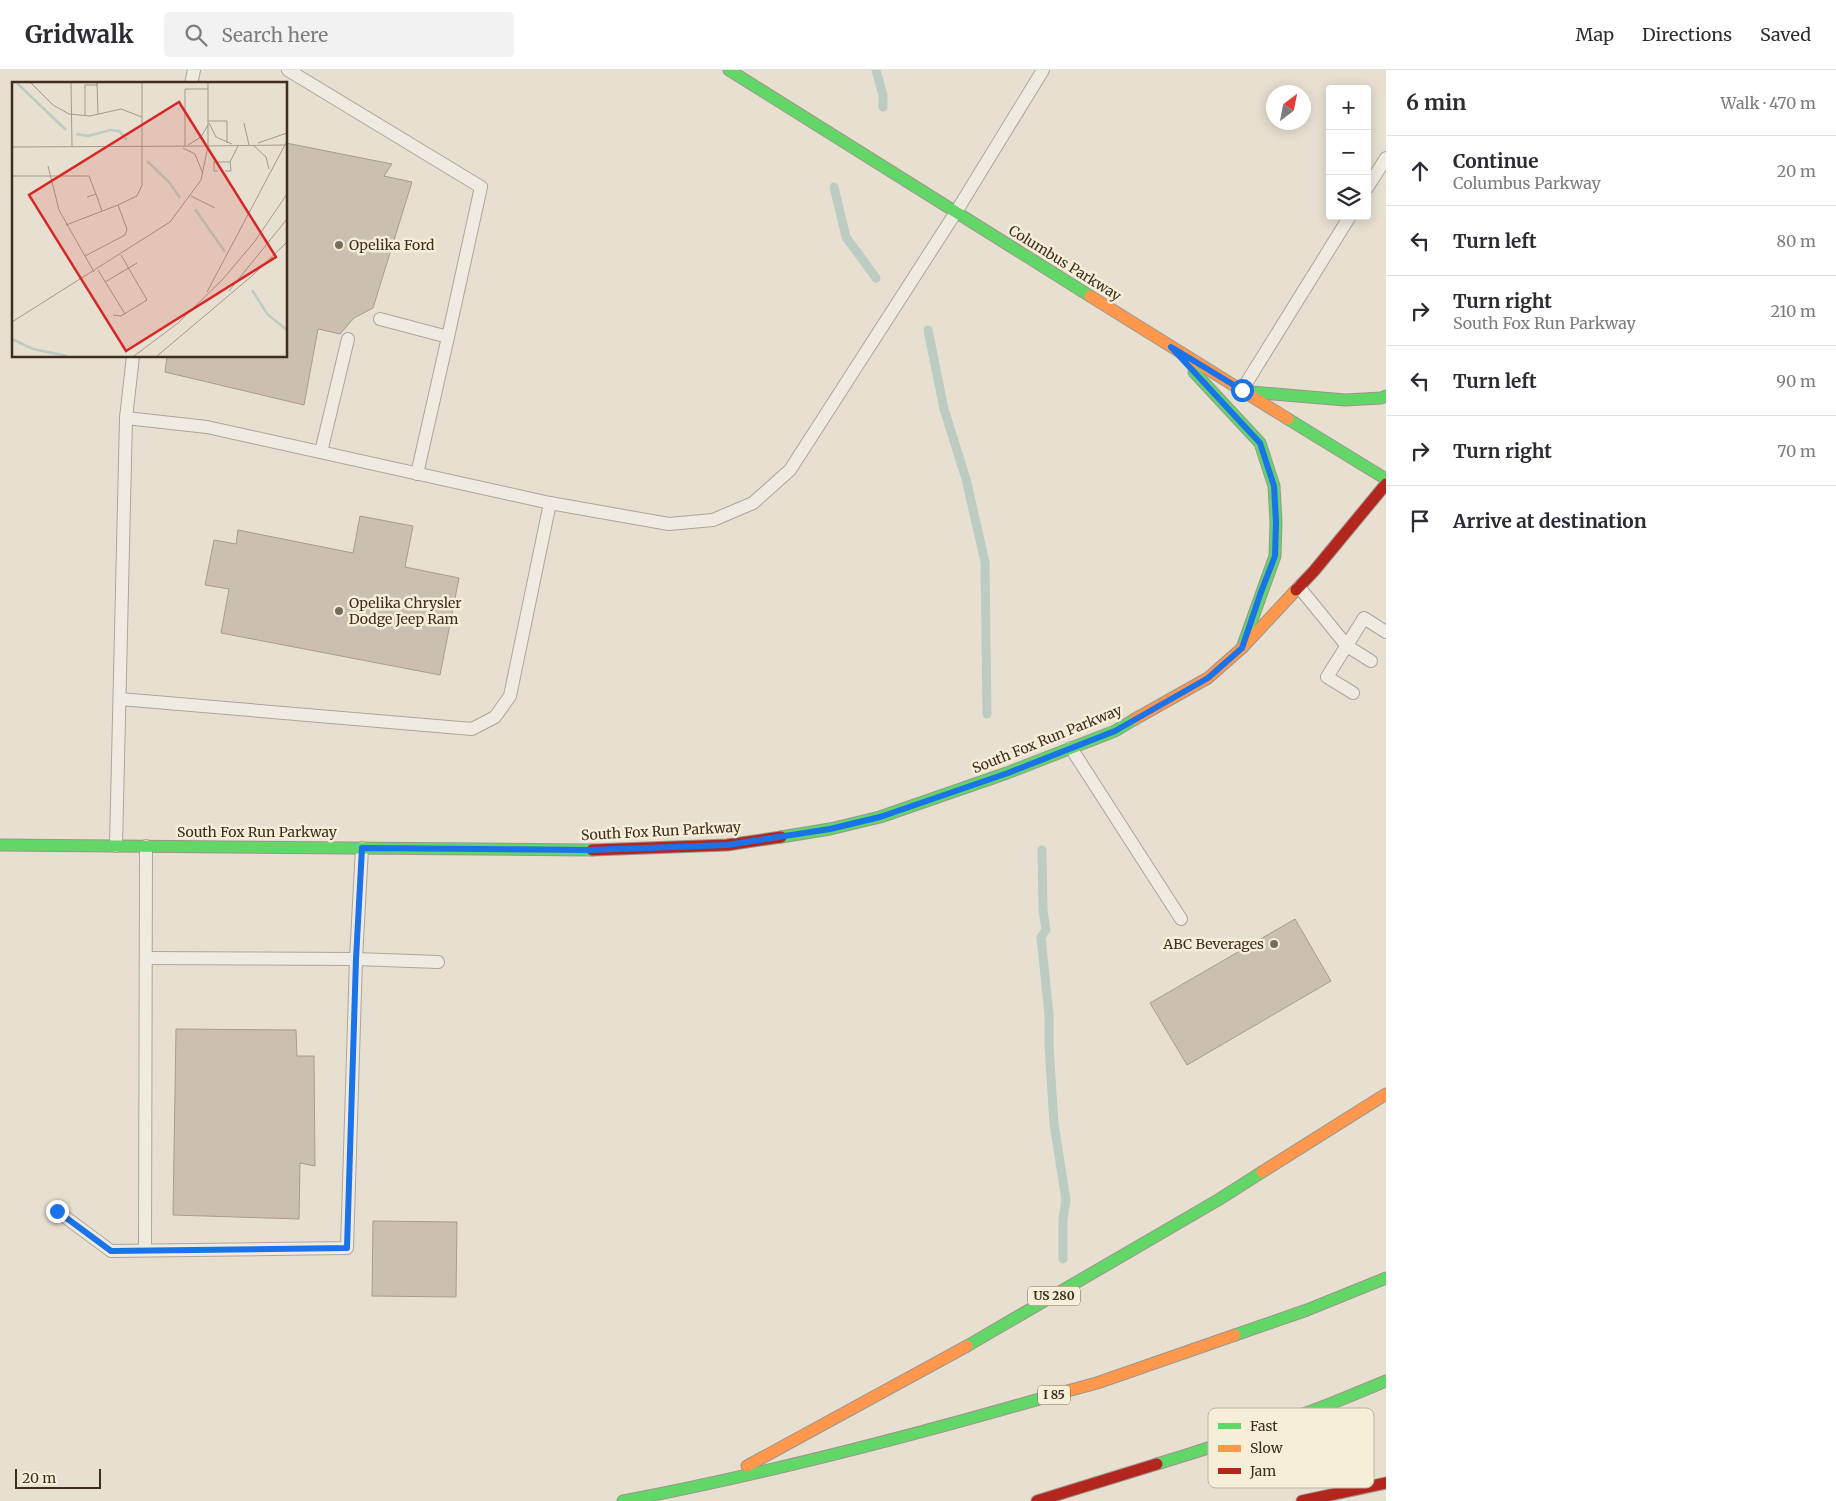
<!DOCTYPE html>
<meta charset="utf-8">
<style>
body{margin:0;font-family:Merriweather,serif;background:#f2f2f3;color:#2b2b33}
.controls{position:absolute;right:15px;top:15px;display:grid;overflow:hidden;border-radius:5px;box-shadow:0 2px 12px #0003}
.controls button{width:45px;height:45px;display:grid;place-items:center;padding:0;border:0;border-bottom:1px solid #e1e1e2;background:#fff;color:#2b2b33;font:25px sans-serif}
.compass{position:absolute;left:1266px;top:15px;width:45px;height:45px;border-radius:50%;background:#fff;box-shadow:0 2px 12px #0003;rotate:32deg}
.scale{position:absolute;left:15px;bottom:12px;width:86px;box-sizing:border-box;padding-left:5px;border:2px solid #3d2e20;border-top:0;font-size:14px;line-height:18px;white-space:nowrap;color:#3d2e20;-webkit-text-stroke:4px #f7eed8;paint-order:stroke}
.stop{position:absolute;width:15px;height:15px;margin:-11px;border:4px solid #1a73e8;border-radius:50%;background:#fff}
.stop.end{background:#1a73e8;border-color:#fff;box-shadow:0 1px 5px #0008}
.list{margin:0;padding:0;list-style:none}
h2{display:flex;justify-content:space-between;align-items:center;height:65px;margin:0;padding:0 20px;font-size:21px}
h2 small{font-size:16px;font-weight:400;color:#7c7c81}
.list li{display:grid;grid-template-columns:32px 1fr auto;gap:15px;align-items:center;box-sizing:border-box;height:70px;padding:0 20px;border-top:1px solid #e1e1e2}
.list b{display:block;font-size:19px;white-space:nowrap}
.list p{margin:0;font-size:16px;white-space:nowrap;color:#7c7c81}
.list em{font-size:16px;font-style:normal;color:#7c7c81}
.icon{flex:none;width:28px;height:28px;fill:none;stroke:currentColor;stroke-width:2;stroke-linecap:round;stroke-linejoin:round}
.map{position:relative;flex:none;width:1386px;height:1431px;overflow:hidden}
header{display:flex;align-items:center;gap:30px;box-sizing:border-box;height:70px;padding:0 25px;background:#fff;border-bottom:1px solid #e1e1e2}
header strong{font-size:24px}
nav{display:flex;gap:28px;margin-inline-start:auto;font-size:18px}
.search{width:350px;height:45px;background:#f2f2f3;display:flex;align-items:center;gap:12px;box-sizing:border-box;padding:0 18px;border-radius:5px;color:#7c7c81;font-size:19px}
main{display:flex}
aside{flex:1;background:#fff}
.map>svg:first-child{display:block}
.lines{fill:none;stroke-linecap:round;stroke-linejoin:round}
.stream{stroke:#bcccc2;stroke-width:9}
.building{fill:#cbbfb2;stroke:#a89c90}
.lane-casing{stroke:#ada599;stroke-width:14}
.fast-casing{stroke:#9c958a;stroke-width:13}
.slow-casing{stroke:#9c958a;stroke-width:13}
.jam-casing{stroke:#9c958a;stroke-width:13}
.lane{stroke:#efebe3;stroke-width:12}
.fast{stroke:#63d668;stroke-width:11}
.slow{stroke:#ff974d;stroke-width:11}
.jam{stroke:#b3261e;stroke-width:11}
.route{stroke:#1a73e8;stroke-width:6}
.poi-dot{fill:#786c5e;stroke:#f7eed8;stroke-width:2}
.labels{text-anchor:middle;stroke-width:5;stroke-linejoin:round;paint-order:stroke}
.shield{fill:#f7eed8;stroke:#756857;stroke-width:1}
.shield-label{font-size:12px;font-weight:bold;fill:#3d2e20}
.poi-label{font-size:14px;fill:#3d2e20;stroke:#f7eed8;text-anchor:start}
.street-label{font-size:14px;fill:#3d2e20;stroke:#f7eed8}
.inset-river{fill:none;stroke:#bcccc2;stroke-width:2.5}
.inset-road{fill:none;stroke:#a3998a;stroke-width:1}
.view{fill:#d62828;fill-opacity:0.15;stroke:#d62828;stroke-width:2.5}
.inset-edge{fill:none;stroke:#3d2e20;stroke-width:2.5}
.key{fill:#f7eed8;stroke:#bfb4a1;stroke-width:1}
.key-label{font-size:14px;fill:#3d2e20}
</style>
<header>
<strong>Gridwalk</strong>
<div class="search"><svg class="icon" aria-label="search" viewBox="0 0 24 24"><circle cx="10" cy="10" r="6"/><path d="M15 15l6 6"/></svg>Search here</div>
<nav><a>Map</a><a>Directions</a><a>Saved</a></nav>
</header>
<main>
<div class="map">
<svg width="1386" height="1431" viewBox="0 0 1386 1431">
<rect width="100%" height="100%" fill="#e7e0d1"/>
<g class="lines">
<!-- stream -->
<g class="stream">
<path d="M876,0L883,25V37"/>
<path d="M834,117L846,167L876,208"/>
<path d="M928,260L944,339L966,409L985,492L987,644"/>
<path d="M1042,780L1043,840L1046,860L1041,867L1049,945V976L1054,1054L1066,1130L1063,1149V1189"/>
</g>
</g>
<!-- building -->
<g class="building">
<path d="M286,73L392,94L384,106L412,112L373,238L354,248L340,264L318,259L304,335L165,302L167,286H286Z"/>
<path d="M360,446L413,456L405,497L459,508L440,605L221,563L229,519L205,515L214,470L236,474L238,460L353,483Z"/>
<path d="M1295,849L1331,911L1187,995L1150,933Z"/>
<path d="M176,959L296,960L297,986H314L315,1096L300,1093L299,1149L173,1145Z"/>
<path d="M373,1151L457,1152L456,1227L372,1226Z"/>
</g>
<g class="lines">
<defs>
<g id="lane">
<path d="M288,0L481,117L448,267"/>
<path d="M191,14L194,0"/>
<path d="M1367,118L1386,88"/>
<path d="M380,249L448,267L417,404"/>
<path d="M1242,320L1350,146"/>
<path d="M321,382L348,269"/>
<path d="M550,433L669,454L713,450L753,433L790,400L956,142L1043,0"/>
<path d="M1299,517L1347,576L1371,591"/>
<path d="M1353,623L1327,607L1364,548L1386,562"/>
<path d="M120,629L472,659L495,647L510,626L550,433L207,357L126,348"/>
<path d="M1071,678L1181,849"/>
<path d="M116,776L126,348L133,286"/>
<path d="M146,888L356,889L438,892"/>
<path d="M57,1141L111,1181L347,1178L356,889L362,778"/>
<path d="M145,1180L146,776"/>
</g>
<g id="fast">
<path d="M729,0L1090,226"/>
<path d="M1194,302L1260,373L1274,416L1276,452L1275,486L1242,578"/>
<path d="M1251,322L1345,330L1381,328L1386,326"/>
<path d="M1288,349L1386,409"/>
<path d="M781,767L830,759L880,747L1007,703L1115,661L1135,649"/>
<path d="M0,775L592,780"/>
<path d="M1235,1265L1307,1240L1386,1208"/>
<path d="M967,1276L1218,1130L1262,1102"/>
<path d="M1157,1394C1234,1371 1311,1343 1386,1311"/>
<path d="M623,1431C771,1403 916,1365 1060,1323"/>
</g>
<g id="slow">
<path d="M1090,226L1288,349"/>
<path d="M1135,649L1208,608L1242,578L1296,520"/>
<path d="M1262,1102L1386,1024"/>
<path d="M1060,1323L1097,1313L1235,1265"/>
<path d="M747,1396L967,1276"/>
</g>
<g id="jam">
<path d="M1296,520L1314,501L1386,414"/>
<path d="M592,780L727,775L781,767"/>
<path d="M1037,1431L1157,1394"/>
<path d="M1302,1431L1386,1413"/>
</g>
</defs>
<!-- lane casing -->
<use href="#lane" class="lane-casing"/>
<!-- fast casing -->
<use href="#fast" class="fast-casing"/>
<!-- slow casing -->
<use href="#slow" class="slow-casing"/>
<!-- jam casing -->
<use href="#jam" class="jam-casing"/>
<!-- lane -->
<use href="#lane" class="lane"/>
<!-- fast -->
<use href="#fast" class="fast"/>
<!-- slow -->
<use href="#slow" class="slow"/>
<!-- jam -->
<use href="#jam" class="jam"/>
</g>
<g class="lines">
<!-- route -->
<path class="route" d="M57,1141L111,1181L347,1178L356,889L362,778L591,780L727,775L830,759L880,747L1008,703L1115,661L1208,608L1242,578L1261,522L1275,486L1276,452L1274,416L1260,373L1171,277L1242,320"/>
</g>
<!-- markers -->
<g class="poi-dot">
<circle cx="339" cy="175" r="5"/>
<circle cx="339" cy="541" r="5"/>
<circle cx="1274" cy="874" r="5"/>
</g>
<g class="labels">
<!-- shield labels -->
<g class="shield">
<rect x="1028" y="1216.5" width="52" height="19" rx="4"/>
<rect x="1038" y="1315.5" width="32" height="19" rx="4"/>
</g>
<g class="shield-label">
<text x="1054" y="1230">US 280</text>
<text x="1054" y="1329">I 85</text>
</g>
<!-- poi labels -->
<g class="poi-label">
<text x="349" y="180">Opelika Ford</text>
<text x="349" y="538">Opelika Chrysler<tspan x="349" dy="16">Dodge Jeep Ram</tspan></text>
<text x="1264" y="879" text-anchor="end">ABC Beverages</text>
</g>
<!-- street labels -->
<g class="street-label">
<text transform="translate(1065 193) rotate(32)" y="5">Columbus Parkway</text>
<text transform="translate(1047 669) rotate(-22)" y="5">South Fox Run Parkway</text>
<text transform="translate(661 761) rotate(-3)" y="5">South Fox Run Parkway</text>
<text x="257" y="767">South Fox Run Parkway</text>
</g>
</g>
<!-- overview -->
<g transform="translate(12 12)">
<rect width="275" height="275" fill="#e7e0d1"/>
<path class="inset-river" d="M5,1L54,48M64,52L76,54L98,48L107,49L115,58M135,79L157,100L168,116M183,127L213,170M240,208L256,233L275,248M0,257L21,267L55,274"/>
<path class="inset-road" d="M19,1L41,23L57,32L78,34L109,27L130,35V103L125,114L106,123M59,1L60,64M85,1L86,32M130,1V35M196,1V64L273,63M73,33V3H85M196,39H215V61M197,41L204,55L220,62M232,41L237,63M246,61L275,51M176,63L189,55L196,43M241,63L254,75L257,87M173,64V7H196M0,65L196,64M171,66L183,72L191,92M36,84L47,128L82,190M206,89H202V80H218M213,89H219L218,80L226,64M0,94H77L84,112M179,114L203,126M75,115L84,112L90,129M54,143L106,123L115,147L113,153L73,174M86,188L113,232M93,200L125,181M217,209L275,137M195,210L275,59M101,233L109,234L135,218L109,173M0,240L158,140L189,98L196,64M122,274L166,241L211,197L243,159L275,112M145,274L241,193L275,160"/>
<path class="view" d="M167,20L264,175L114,269L17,113Z"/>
<rect width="275" height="275" class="inset-edge"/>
</g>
<!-- legend -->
<rect x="1208" y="1338" width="166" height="80" rx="8" class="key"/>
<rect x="1218" y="1353" width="23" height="6" fill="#63d668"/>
<rect x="1218" y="1375" width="23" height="7" fill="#ff974d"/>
<rect x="1218" y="1398" width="23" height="6" fill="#b3261e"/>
<g class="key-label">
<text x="1250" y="1361">Fast</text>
<text x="1250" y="1383">Slow</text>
<text x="1250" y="1406">Jam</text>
</g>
</svg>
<div class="controls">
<button>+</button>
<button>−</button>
<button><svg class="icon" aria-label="layers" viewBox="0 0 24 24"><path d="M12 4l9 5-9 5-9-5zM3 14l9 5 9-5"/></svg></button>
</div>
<svg class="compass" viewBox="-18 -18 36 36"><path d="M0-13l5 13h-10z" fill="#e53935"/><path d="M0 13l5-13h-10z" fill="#7c7c81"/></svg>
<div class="scale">20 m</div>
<div class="stop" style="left:1242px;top:320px"></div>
<div class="stop end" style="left:57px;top:1141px"></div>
</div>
<aside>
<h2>6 min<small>Walk · 470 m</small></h2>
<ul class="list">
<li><svg class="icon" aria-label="ahead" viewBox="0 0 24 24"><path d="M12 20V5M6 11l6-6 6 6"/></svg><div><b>Continue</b><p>Columbus Parkway</p></div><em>20 m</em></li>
<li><svg class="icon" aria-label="left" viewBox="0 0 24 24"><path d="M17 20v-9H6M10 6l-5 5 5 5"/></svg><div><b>Turn left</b></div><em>80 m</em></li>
<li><svg class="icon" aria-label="right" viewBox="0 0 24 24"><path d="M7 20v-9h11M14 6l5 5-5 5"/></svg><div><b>Turn right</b><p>South Fox Run Parkway</p></div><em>210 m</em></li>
<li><svg class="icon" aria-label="left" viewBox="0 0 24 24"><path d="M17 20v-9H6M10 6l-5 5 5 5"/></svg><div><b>Turn left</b></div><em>90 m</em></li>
<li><svg class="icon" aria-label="right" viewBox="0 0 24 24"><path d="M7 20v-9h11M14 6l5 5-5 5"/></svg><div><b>Turn right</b></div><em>70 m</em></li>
<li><svg class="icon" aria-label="arrive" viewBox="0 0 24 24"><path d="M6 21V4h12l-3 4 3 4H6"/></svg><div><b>Arrive at destination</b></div></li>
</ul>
</aside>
</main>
